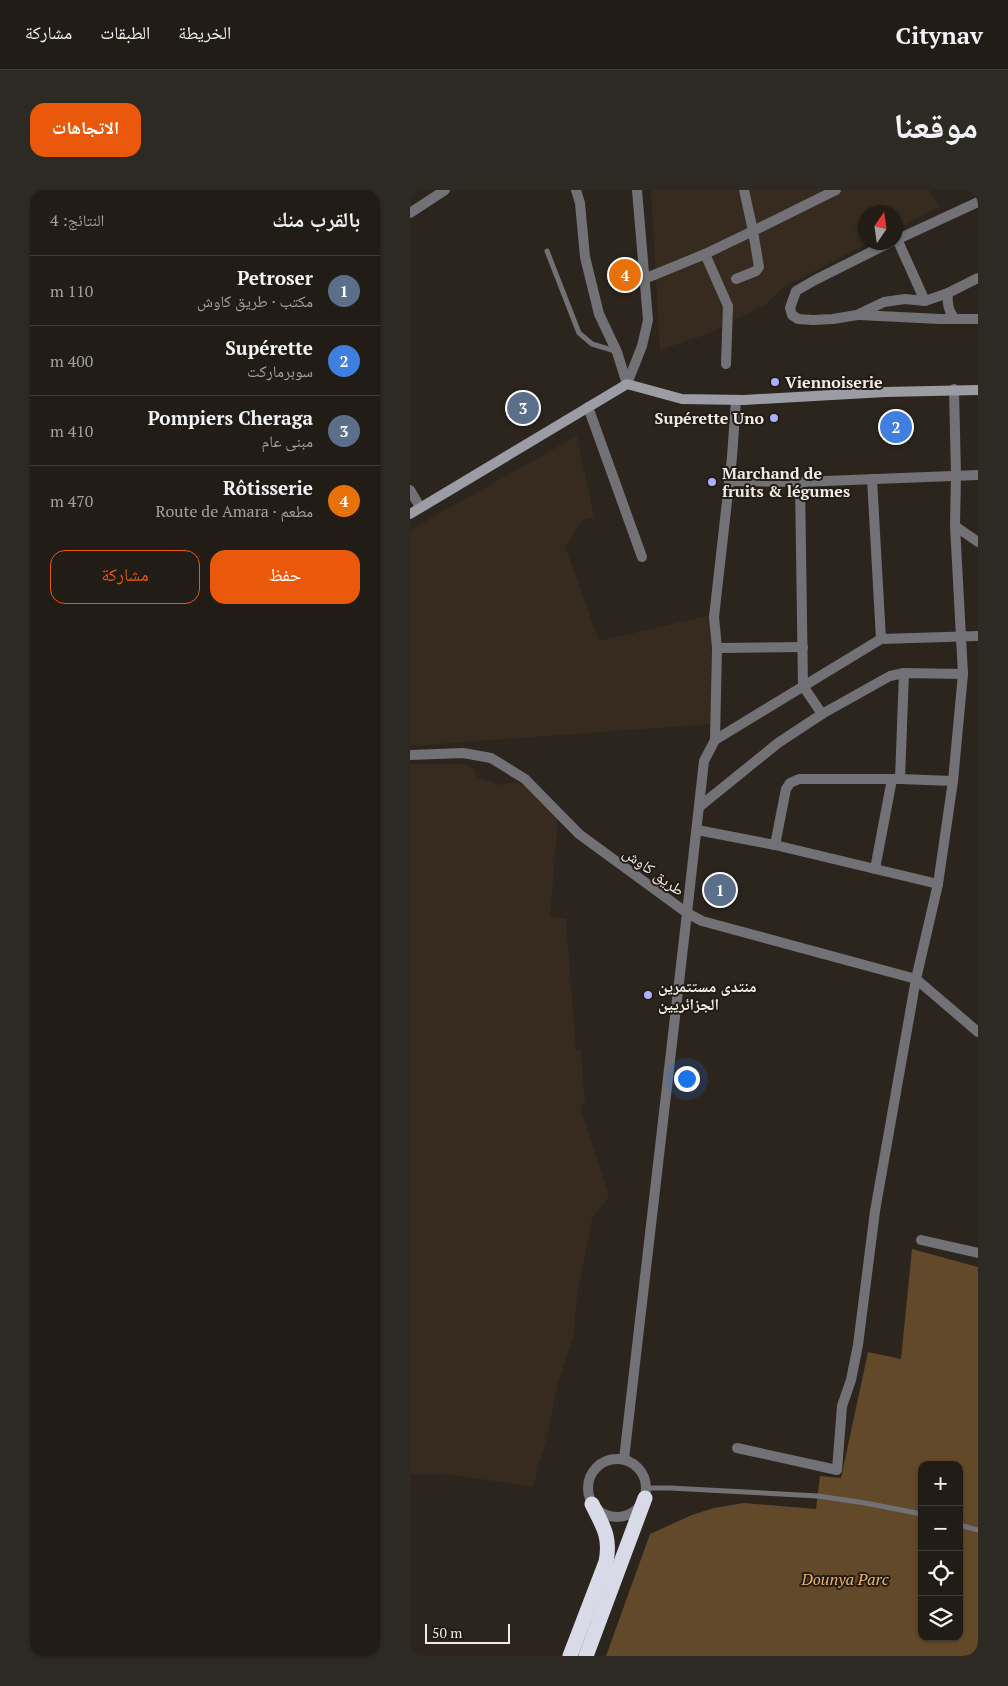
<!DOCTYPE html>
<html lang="ar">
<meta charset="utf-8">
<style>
body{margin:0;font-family:"PT Serif","Noto Naskh Arabic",serif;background:#2d2923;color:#f1f3f6;direction:rtl}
.controls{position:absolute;right:15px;bottom:15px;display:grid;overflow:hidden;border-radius:10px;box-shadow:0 1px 4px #0004}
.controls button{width:45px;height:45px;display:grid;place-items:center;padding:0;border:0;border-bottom:1px solid #3e3a35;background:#211c16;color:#f1f3f6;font:25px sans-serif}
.compass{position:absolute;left:448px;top:15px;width:45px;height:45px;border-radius:50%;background:#211c16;box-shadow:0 1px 4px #0004;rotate:13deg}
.scale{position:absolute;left:15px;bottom:12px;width:85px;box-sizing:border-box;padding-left:5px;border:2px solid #f0ebe6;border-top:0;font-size:14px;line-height:18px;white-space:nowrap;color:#f0ebe6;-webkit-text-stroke:4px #221c14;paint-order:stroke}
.you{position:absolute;left:276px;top:888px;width:18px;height:18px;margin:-12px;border:4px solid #fff;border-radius:50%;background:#1a73e8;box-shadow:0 0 0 8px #1a73e833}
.badge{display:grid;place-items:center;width:32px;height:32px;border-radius:50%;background:#ea580c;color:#fff;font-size:16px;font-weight:700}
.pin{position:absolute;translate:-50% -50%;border:2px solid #fff;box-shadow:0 1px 5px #0006}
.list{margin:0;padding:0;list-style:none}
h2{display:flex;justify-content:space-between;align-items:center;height:65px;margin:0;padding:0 20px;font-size:21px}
h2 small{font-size:16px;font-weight:400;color:#a2a1a1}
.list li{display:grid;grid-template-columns:32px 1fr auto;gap:15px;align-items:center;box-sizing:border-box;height:70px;padding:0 20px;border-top:1px solid #3e3a35}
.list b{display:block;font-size:19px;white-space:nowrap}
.list p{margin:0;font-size:16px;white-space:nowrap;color:#a2a1a1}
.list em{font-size:16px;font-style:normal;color:#a2a1a1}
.actions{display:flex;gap:10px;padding:15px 20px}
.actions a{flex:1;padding:11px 0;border:1px solid #ea580c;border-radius:15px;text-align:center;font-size:18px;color:#ea580c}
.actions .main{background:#ea580c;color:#fff}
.icon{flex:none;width:28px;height:28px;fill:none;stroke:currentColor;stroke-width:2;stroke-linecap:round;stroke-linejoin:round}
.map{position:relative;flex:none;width:568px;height:1466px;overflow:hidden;direction:ltr;border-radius:15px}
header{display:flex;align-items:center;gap:30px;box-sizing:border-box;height:70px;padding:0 25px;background:#211c16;border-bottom:1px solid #3e3a35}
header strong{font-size:24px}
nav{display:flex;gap:28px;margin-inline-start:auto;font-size:18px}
.intro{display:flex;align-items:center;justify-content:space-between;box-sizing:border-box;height:120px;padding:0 30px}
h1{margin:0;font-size:35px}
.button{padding:12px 22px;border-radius:15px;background:#ea580c;color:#fff;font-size:18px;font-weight:700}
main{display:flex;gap:30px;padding:0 30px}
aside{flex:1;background:#211c16;border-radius:15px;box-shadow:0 1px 4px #0004}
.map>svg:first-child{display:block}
.built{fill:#362b1e}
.green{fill:#624929;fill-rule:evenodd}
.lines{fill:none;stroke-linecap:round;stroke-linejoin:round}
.service{stroke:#717176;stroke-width:5}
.minor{stroke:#717176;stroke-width:10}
.tertiary{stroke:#717176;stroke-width:10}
.secondary{stroke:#9b9ca4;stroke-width:10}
.motorway{stroke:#d9dae7;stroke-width:15}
.poi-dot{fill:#acaffb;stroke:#221c14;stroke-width:2}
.labels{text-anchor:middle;stroke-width:4;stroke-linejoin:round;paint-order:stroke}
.poi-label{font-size:16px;font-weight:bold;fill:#f0ebe6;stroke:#221c14;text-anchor:start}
.street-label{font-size:16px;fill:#f0ebe6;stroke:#221c14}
.park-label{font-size:16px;font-style:italic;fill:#eeb56a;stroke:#221c14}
</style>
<header>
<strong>Citynav</strong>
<nav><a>الخريطة</a><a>الطبقات</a><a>مشاركة</a></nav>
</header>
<div class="intro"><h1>موقعنا</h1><a class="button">الاتجاهات</a></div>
<main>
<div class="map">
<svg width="568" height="1466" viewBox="0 0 568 1466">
<rect width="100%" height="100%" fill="#2c251e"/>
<!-- built -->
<g class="built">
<path d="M241,0H519L529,17L486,39V22H456V52L458,53L374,97L356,114L297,144L250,160Z"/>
<path d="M167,246L184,327L172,330L155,356L189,451L301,425L302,534L0,556V340Z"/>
<path d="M0,574H55L64,579L67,587L91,595L106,592L117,598L148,629L140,727L156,729L166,860H171L175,914L170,916L199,1006L182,1029L167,1105L164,1143L148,1194L136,1250L123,1297L44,1285L0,1284Z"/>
</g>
<!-- green -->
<path class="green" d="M502,1059L568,1077V1466H196L240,1344L282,1325L304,1318L334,1313L406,1319L410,1286L431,1288L458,1162L491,1169ZM512,1275H549V1447H512Z"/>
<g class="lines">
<!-- service -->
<g class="service">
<path d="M137,61L169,143L182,154L205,161"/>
<path d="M237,1298H260L408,1306L455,1313L512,1324"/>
<path d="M549,1335L568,1340"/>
</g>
<!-- minor -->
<g class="minor">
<path d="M166,0L170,13L175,67L189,124L207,162L217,194"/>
<path d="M0,23L35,0"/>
<path d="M487,49L515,111"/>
<path d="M486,50L568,12"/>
<path d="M481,52L405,90L386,101L380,118L382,125L388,129L403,130L423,129L447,125L474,112L495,109L515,111L538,103L568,88"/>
<path d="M295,64L318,116L316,174"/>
<path d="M234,89L295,64L343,41L334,0"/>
<path d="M326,89L346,81L349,77L343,41L426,0"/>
<path d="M538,103C537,113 538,120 544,128"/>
<path d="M449,125L530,129H568"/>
<path d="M178,217L232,367"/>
<path d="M462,289L471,449"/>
<path d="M319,291L390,292L568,285"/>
<path d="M390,292L393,496L412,524"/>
<path d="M0,300L10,317"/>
<path d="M545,336L568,352"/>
<path d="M307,458L393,457"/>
<path d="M305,550L471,449L568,446"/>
<path d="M490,589L494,483"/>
<path d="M289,617L368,553L412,524L480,486L494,483L553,484"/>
<path d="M287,640L365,655L528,694"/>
<path d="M365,655L376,599L380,593L389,589H490L543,591"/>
<path d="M465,679L482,589"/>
<path d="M277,723L294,571L305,550L307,458L304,427L322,267L326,210"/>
<path d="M511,1050L568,1063"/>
<path d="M327,1258L427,1280L432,1216L441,1190L448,1155L465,1021L506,789L528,694L543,591L553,484L545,336L546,285L544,199"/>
</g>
<!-- tertiary -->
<g class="tertiary">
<path d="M217,194L232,156L238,130L227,0"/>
<path d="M0,565L53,563L81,568L115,589L169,644L277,723L292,731L506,789L568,842"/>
<circle cx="207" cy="1298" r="29"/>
<path d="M214,1269L277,723"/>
</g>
<!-- secondary -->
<path class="secondary" d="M0,324L217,194L272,209L334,210L475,202L568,200"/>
<!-- motorway -->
<g class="motorway">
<path d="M160,1466L196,1372C201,1347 193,1336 182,1314"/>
<path d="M176,1466L235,1308"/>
</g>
</g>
<!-- markers -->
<g class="poi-dot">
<circle cx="365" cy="192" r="5"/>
<circle cx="364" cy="228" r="5"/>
<circle cx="302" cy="292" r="5"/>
<circle cx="238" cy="805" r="5"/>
</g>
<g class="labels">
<!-- poi labels -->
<g class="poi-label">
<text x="375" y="198">Viennoiserie</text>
<text x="354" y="234" text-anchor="end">Supérette Uno</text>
<text x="312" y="289">Marchand de<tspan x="312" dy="18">fruits &amp; légumes</tspan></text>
<text x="248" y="802">منتدى مستتمرين<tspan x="248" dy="18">الجزائريين</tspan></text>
</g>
<!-- street labels -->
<g class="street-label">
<text transform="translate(244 681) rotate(36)" y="6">طريق كاوش</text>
</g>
<!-- park labels -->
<g class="park-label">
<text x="435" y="1395">Dounya Parc</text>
</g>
</g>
</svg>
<div class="controls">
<button>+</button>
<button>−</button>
<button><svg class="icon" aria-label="locate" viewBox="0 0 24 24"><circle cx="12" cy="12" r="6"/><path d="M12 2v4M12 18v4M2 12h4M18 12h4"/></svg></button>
<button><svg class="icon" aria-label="layers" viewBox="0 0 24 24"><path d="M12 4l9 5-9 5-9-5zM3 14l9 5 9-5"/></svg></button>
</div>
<svg class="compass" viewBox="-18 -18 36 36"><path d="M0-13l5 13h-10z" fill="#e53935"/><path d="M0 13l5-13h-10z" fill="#a2a1a1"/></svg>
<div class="scale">50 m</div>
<div class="you"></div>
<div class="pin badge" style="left:310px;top:700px;background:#5c6f8a">1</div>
<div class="pin badge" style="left:486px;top:237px;background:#3f7fe0">2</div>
<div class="pin badge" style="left:113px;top:218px;background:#5c6f8a">3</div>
<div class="pin badge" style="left:215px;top:85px;background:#e8710a">4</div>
</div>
<aside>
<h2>بالقرب منك<small>النتائج: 4</small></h2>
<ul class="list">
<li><span class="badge" style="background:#5c6f8a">1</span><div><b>Petroser</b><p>مكتب · طريق كاوش</p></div><em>110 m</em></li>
<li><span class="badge" style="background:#3f7fe0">2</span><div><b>Supérette</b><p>سوبرماركت</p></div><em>400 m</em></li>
<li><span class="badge" style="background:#5c6f8a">3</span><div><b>Pompiers Cheraga</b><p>مبنى عام</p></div><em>410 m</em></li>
<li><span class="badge" style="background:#e8710a">4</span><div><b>Rôtisserie</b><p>مطعم · Route de Amara</p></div><em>470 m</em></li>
</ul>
<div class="actions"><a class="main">حفظ</a><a>مشاركة</a></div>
</aside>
</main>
